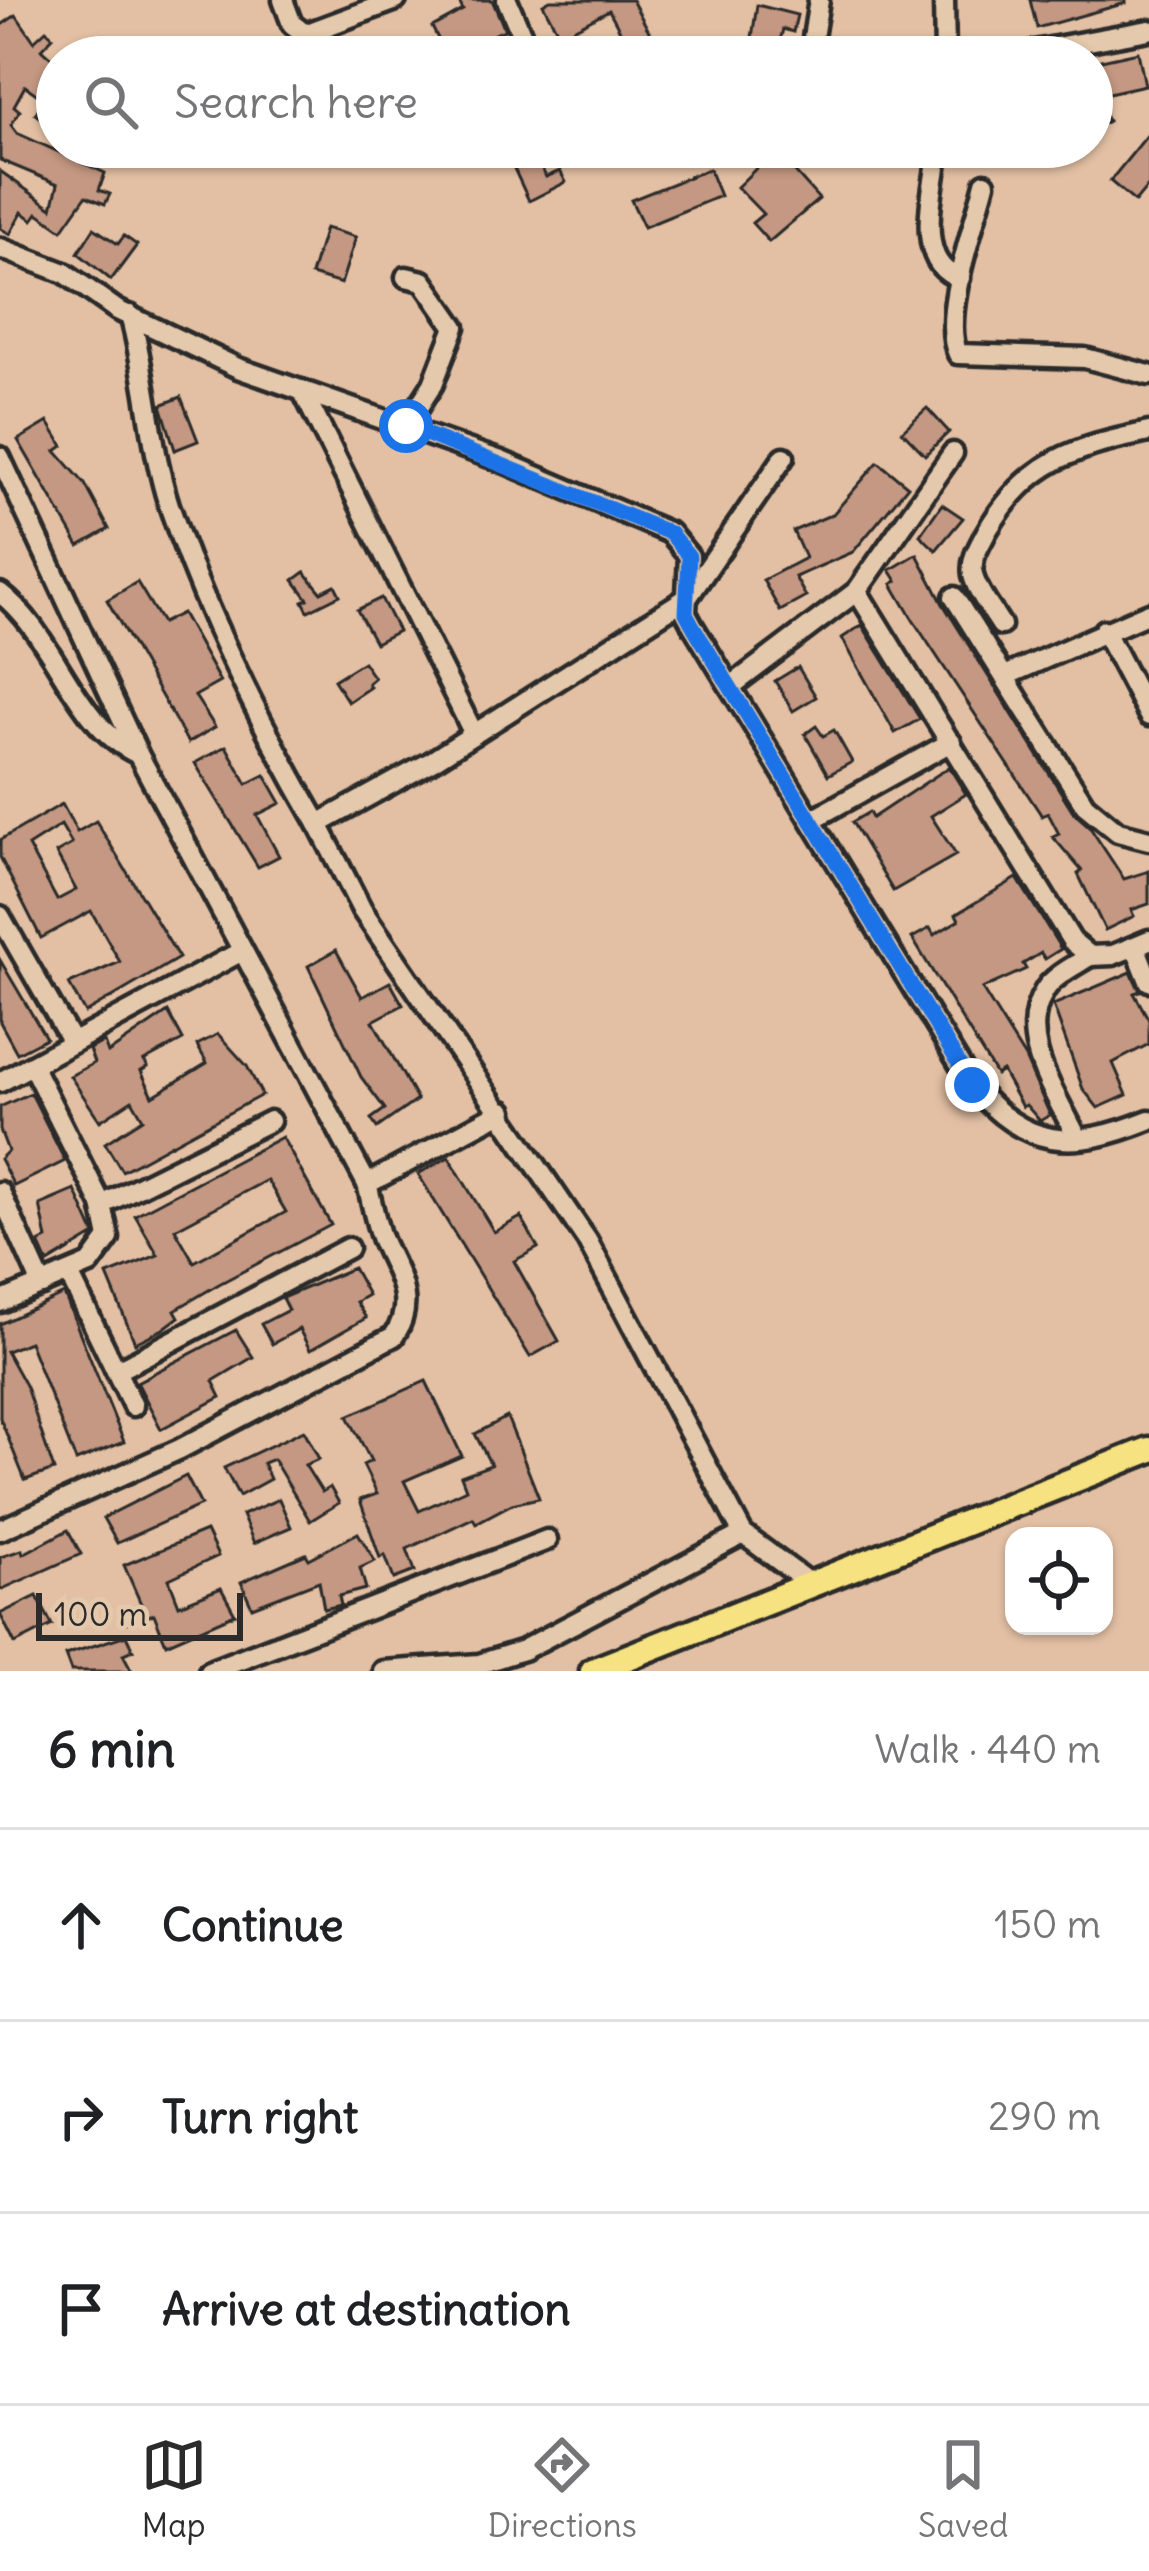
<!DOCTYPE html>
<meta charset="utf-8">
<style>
body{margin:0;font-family:Delius,sans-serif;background:#f6f6f6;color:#202124}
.controls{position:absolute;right:36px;bottom:36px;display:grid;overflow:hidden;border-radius:24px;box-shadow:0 3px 9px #0004}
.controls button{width:108px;height:108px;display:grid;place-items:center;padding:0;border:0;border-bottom:3px solid #e0e0e0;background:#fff;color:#202124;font:60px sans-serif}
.scale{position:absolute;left:36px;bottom:30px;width:207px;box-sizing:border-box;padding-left:12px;border:6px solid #2b2b2b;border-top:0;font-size:33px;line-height:42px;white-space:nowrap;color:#2b2b2b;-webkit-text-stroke:9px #e5c9ac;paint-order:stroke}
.stop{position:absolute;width:36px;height:36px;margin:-27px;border:9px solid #1a73e8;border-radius:50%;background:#fff}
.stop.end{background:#1a73e8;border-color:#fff;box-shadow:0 3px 12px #0008}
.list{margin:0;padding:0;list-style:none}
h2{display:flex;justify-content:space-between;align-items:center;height:156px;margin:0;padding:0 48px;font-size:51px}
h2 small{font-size:39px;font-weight:400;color:#757577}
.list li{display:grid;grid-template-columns:78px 1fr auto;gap:36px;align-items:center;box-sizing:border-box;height:192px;padding:0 48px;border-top:3px solid #e0e0e0}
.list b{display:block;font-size:45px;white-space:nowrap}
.list em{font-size:39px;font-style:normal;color:#757577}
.icon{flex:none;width:66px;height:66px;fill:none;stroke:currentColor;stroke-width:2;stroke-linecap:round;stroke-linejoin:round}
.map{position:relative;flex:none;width:1149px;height:1671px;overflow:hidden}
.search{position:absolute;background:#fff;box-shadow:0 3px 9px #0004;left:36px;right:36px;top:36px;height:132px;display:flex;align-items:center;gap:30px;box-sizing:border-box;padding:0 42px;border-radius:66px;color:#757577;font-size:45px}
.sheet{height:732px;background:#fff}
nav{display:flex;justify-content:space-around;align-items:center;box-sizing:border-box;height:168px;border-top:3px solid #e0e0e0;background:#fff;font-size:33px;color:#757577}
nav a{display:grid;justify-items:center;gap:6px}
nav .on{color:#2b2b2b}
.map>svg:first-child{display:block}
.building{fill:#c49882;stroke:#2b2b2b;stroke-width:3;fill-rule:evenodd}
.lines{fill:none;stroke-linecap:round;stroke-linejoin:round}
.minor-casing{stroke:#2b2b2b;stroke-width:27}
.major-casing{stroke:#2b2b2b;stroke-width:33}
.minor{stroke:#e5c9ac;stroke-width:18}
.major{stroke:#f7e281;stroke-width:24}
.route{stroke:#1a73e8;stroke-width:15}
</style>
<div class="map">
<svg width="1149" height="1671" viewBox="0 0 1149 1671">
<rect width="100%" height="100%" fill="#e3c0a4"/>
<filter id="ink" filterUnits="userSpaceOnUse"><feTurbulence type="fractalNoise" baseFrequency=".00833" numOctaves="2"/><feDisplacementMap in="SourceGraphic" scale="24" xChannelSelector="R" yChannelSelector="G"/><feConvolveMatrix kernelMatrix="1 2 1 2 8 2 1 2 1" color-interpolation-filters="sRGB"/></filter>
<g filter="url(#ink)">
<!-- building -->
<g class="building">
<path d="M458,0H492L505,30L446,54L432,27L463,10Z"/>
<path d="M550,0H632L663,57H634L609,10L560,36L543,4Z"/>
<path d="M1030,0H1126V3L1037,28Z"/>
<path d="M757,5L797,15L793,32L783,29L776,57H749Z"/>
<path d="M16,15L34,41L46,30L53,37L41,49L57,63V110L47,123L35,114L45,100L25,86L14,106L20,111L11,125L17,133L105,173L99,190L110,194L105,204L86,196L62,230L38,213L33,220L22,212L10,234L0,228V171L52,208L58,184L0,160V26Z"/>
<path d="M1138,52L1145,85L1095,96L1108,121L1092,130V62Z"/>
<path d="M1149,133V185L1135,202L1110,181Z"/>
<path d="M504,147H531L546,177L560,171L566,182L529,201Z"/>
<path d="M778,147H787L799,165L794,171L819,199L769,242L752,223L763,214L737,187Z"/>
<path d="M709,169L720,196L644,227L631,200Z"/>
<path d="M94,228L118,244L124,236L137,245L111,280L78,253Z"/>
<path d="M325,228L356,237L341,284L311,275Z"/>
<path d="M181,397L198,441L175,450L161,405Z"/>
<path d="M927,408L949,432L925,455L902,431Z"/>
<path d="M48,422L63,446L56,451L85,484L109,529L79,546L18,440Z"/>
<path d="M878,462L908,486L853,552L795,577L806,597L780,611L763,580L805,558L793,531L833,514Z"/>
<path d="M942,504L963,518L936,550L920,535Z"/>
<path d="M917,554L943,604L1074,813L1089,826L1124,879L1149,871V904L1131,910L1134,916L1105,930L1078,874L1082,871L1053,837L1059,834L1048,813L1042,816L913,620L892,584L897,581L890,570Z"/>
<path d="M305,572L321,592L335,585L340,595L308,611L303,601L308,599L294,580Z"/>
<path d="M137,582L162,623L182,613L220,682L195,696L215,727L188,743L107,600Z"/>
<path d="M381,598L398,631L375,643L357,610Z"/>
<path d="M862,625L920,719L895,733L842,638Z"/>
<path d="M363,662L374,678L368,683L370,687L348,702L334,680Z"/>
<path d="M798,667L816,697L793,711L775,681Z"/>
<path d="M816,726L823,736L834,730L852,762L828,775L805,734Z"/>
<path d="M226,746L247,784L265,775L281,803L257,815L279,856L258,867L195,763Z"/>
<path d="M949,767L966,794L931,816L956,855L893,891L852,822L869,812L872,818Z"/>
<path d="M62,804L77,832L96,821L179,958L85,1013L69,984L120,962L91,911L41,938L0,857V840ZM61,825L72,844L56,853L76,890L57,900L28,846Z"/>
<path d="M1017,878L1061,949L1045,959L1041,953L1023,964L1026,969L982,989L1025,1058L1050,1115L1040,1121L1026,1105L1022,1107L1002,1071L996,1075L912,938L930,928L934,935L959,920L956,914Z"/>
<path d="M336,950L362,997L390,982L403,1005L373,1021L417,1100L377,1128L371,1119L385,1109L361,1077L308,966Z"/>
<path d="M0,960L46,1038L17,1053L0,1022Z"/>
<path d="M1131,972L1140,991L1134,993L1149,1020V1044L1113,1063L1127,1095L1098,1108L1083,1089L1053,1005Z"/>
<path d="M168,1012L183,1040L144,1061L148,1067L141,1071L153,1096L207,1063L197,1045L218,1034L247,1066L262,1095L122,1171L105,1143L143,1119L132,1100L100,1121L70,1076L94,1063L89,1049L104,1042L108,1053Z"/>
<path d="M31,1093L65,1161L14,1186L0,1159L8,1151L0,1130V1107Z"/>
<path d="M282,1137L331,1225L219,1284L175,1310L179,1317L163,1329L135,1343L107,1275L158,1255L135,1215ZM267,1180L286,1212L194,1262L175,1229Z"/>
<path d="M449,1157L494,1232L521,1217L538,1248L514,1261L559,1341L530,1357L418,1174Z"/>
<path d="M75,1190L95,1235L48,1263L39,1243L47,1239L40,1205Z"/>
<path d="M353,1268L368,1295L356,1302L366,1318L310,1350L299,1329L272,1344L261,1324L288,1310L282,1298Z"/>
<path d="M64,1294L124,1442L76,1461L29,1342L6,1351L26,1387L54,1470L25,1480L0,1418V1324Z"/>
<path d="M236,1330L253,1357L213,1381L221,1397L161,1429L137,1382Z"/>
<path d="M426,1381L462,1456L404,1481L419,1511L466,1489L461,1476L491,1465L475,1434L507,1417L539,1498L512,1504L476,1523L473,1518L407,1549L415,1571L394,1579L385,1555L380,1558L360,1500L377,1494L363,1465L371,1461L348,1416Z"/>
<path d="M304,1430L319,1459L305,1465L322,1492L330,1487L339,1503L310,1521L273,1459L263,1463L270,1479L239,1496L224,1468Z"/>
<path d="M186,1476L201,1505L117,1543L103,1518Z"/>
<path d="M279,1499L291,1527L254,1543L242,1515Z"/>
<path d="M68,1530L81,1554L0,1590V1557L22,1550L23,1554Z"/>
<path d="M206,1531L218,1556L169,1579L179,1605L221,1588L235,1614L166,1644L154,1614L125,1623L121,1610L141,1604L124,1565Z"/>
<path d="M358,1533L375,1561L360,1568L366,1589L339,1596L341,1605L324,1609L319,1581L252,1607L241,1582L306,1554L309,1559Z"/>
<path d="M37,1596L52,1625L15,1644L0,1614Z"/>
<path d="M126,1635L133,1650L123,1654L132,1671H71L65,1655Z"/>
</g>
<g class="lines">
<defs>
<g id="minor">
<path d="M283,0L292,24L305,34L396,0"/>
<path d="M507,0L531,57"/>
<path d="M944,0L945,57"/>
<path d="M1034,51L1149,30"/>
<path d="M810,57L819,0"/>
<path d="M650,147H694"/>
<path d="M939,147C935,186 911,264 960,278"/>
<path d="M985,183C975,224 940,317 958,354L1085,358L1149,375"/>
<path d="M0,248L65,273L117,310L238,368L501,461L670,533L689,556L686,613L693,626L972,1085C1026,1149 1072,1151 1149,1120"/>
<path d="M130,315C147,376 150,447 169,505C206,614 260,724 318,824"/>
<path d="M302,390L474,734"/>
<path d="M406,426L433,384L455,327L423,281L406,277"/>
<path d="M0,457L138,754L367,1184C372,1202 375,1222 382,1240C397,1275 417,1300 394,1336L180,1449L0,1530"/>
<path d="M784,457L688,597L429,763L318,824L362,910L587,1240L743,1534L809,1583"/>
<path d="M857,591L1072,941L1090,956L1113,955L1149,940"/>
<path d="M0,593C57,637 73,725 138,754"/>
<path d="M954,597L1085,805L1118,832L1149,840"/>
<path d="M1001,625C992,610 977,592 973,575C970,559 980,545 987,531C1029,460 1073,448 1149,432"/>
<path d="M1104,630L1149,716"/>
<path d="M1005,676L1149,613"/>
<path d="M730,687L857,591L953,453"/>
<path d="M813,819L951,742"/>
<path d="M0,916L72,1042"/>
<path d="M1135,946L1149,981"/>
<path d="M0,1082L242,951"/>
<path d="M1077,1138C1057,1094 1014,1038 1045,990C1053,976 1076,965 1090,956"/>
<path d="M367,1184L503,1111"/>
<path d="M0,1192L42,1285"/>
<path d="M102,1205L270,1121"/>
<path d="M69,1274L133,1406"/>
<path d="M0,1302L90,1264L109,1238L102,1205L32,1065"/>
<path d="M116,1371L348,1248"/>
<path d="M209,1671L547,1540"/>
<path d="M383,1671L479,1664L523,1650L743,1534"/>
</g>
<path id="major" d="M593,1671L1149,1450"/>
</defs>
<!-- minor casing -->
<use href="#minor" class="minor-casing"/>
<!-- major casing -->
<use href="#major" class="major-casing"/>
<!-- minor -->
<use href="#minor" class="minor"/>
<!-- major -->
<use href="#major" class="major"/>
</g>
</g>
<g class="lines" filter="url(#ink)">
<!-- route -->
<path class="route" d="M406,426L670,533L689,556L686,613L693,626L972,1085"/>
</g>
</svg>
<div class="controls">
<button><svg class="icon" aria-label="locate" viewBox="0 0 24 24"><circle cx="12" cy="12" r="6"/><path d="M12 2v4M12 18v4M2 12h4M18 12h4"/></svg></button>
</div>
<div class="scale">100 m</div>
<div class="stop" style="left:406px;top:426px"></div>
<div class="stop end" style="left:972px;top:1085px"></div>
<div class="search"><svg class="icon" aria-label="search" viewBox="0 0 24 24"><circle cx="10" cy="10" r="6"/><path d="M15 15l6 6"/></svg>Search here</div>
</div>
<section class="sheet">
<h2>6 min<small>Walk · 440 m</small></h2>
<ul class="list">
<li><svg class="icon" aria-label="ahead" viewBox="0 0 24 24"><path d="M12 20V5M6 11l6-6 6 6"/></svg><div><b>Continue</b></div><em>150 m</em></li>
<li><svg class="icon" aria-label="right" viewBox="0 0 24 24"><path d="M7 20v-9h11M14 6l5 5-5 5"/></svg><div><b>Turn right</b></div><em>290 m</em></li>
<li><svg class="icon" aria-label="arrive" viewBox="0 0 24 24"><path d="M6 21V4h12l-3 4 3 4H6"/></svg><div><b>Arrive at destination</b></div></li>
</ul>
</section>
<nav>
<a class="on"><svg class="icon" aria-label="map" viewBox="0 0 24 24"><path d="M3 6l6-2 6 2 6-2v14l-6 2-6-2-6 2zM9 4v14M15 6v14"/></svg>Map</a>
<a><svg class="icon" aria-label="directions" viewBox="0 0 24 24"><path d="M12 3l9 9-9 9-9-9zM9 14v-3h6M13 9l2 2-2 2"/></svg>Directions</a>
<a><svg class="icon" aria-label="saved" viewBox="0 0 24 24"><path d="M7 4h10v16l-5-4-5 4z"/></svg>Saved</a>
</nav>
